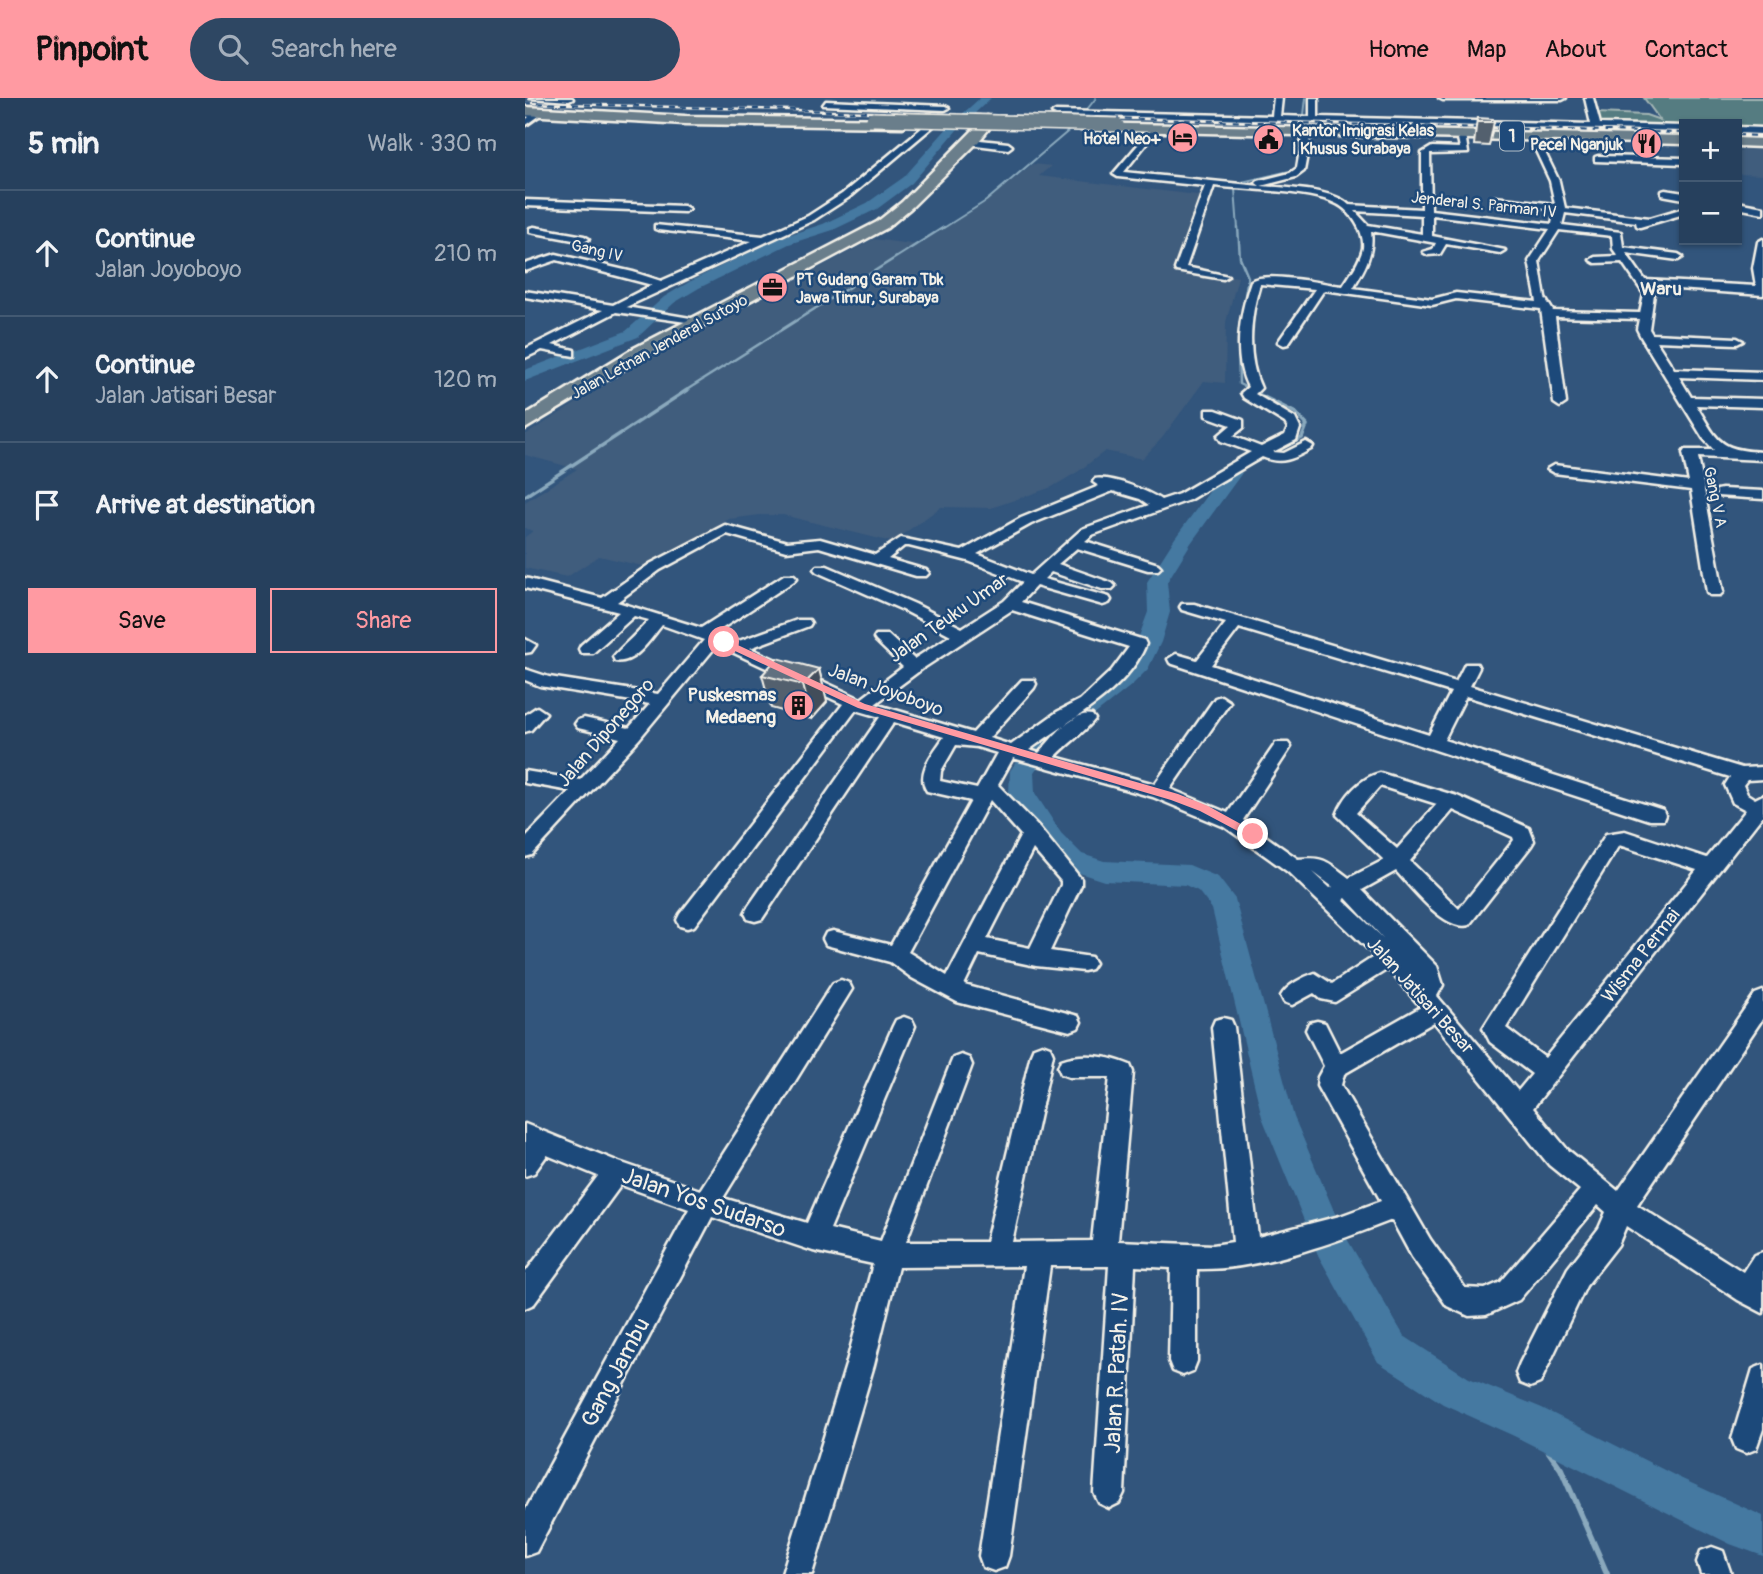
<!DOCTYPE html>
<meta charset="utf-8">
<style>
body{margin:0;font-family:Pangolin,sans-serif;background:#2e4763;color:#f1f3f6}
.controls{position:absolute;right:21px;top:21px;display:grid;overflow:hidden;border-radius:0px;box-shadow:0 2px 5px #0004}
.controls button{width:63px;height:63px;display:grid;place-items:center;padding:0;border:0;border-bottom:2px solid #425972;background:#26405d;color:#f1f3f6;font:35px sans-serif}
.stop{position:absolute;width:21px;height:21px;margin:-16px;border:5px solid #ff9aa2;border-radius:50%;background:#fff}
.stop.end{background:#ff9aa2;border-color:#fff;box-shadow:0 2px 7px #0008}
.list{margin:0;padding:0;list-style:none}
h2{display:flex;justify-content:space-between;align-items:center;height:91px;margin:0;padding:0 28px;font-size:30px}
h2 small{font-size:23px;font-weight:400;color:#a4afbc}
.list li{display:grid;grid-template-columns:46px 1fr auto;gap:21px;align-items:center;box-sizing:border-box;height:126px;padding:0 28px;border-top:2px solid #425972}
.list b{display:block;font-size:26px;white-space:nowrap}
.list p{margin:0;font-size:23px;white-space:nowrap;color:#a4afbc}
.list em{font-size:23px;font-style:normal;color:#a4afbc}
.actions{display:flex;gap:14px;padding:21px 28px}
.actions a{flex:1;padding:16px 0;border:2px solid #ff9aa2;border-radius:0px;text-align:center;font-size:24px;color:#ff9aa2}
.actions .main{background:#ff9aa2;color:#111}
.icon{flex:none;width:38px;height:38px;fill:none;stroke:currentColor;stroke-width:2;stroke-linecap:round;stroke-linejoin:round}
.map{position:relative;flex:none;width:1238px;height:1476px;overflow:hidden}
header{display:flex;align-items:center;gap:42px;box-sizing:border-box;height:98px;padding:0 35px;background:#ff9aa2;color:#111}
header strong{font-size:33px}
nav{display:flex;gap:38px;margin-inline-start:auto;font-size:24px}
.search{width:490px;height:63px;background:#2e4763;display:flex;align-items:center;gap:18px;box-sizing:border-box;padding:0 24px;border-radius:38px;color:#a4afbc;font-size:26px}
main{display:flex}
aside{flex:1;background:#26405d}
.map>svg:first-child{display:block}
.built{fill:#405d7d}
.green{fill:#547b81;stroke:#a4b6b4;stroke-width:2}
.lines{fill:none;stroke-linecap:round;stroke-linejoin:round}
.stream-far3{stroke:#8aa9bd;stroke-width:2}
.stream-far2{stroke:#8aa9bd;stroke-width:2.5}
.stream-far1{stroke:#8aa9bd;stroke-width:3.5}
.stream{stroke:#8aa9bd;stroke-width:6}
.river{fill:#4479a1;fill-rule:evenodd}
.minor-casing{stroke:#f4f1e8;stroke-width:5}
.highway-casing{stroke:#f4f1e8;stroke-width:5}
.minor{fill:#1f4a7a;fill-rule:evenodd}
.highway{fill:#6b7e8b;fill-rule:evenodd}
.rail-casing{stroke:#f4f1e8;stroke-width:2.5}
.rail{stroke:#1f4a7a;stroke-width:2;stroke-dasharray:6;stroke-linecap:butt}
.highway-bridge-casing{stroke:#f4f1e8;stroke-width:16;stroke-linecap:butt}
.highway-bridge{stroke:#6b7e8b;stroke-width:13}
.wall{fill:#53606e;stroke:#f4f1e8;stroke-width:2}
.shaded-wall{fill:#434e5a;stroke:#f4f1e8;stroke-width:2}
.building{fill:#607080;stroke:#f4f1e8;stroke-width:2}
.route{fill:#ff9aa2}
.labels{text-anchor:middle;stroke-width:5;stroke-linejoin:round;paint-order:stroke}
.far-poi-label{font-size:16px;font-weight:bold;fill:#f4f1e8;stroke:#1f4a7a;text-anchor:start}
.far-street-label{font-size:16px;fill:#f4f1e8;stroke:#1f4a7a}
.shield{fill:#1f4a7a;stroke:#b4bfc7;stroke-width:2}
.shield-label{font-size:18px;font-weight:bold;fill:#f4f1e8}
.far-quarter-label{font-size:19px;font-weight:bold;fill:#f4f1e8;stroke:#1f4a7a}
.street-label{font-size:19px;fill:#f4f1e8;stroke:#1f4a7a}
.poi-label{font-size:19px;font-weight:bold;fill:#f4f1e8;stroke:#1f4a7a;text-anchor:end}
.near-street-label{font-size:23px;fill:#f4f1e8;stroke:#1f4a7a}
</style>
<header>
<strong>Pinpoint</strong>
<div class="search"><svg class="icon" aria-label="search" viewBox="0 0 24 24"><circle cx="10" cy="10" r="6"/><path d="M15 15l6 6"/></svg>Search here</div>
<nav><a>Home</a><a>Map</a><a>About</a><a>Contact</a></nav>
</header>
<main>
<aside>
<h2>5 min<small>Walk · 330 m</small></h2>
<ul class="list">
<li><svg class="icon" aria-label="ahead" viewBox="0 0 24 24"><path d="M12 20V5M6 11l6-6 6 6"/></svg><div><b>Continue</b><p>Jalan Joyoboyo</p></div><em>210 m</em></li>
<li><svg class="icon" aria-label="ahead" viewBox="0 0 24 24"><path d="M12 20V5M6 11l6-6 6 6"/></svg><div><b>Continue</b><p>Jalan Jatisari Besar</p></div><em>120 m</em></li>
<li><svg class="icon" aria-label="arrive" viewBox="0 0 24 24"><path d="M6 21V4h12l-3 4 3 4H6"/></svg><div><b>Arrive at destination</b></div></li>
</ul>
<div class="actions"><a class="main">Save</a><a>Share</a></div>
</aside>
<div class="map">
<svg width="1238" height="1476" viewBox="0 0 1238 1476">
<rect width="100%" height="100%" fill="#32557c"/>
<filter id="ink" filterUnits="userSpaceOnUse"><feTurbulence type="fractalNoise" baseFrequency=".0143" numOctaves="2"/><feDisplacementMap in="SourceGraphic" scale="14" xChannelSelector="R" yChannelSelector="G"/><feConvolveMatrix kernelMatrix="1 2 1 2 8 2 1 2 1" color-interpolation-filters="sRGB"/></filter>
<g filter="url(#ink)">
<!-- built -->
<g class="built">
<path d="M1212,47H1238V77L1212,76V54L1217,53Z"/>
<path d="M508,66L526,68L514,78L680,98L653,171L713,179L701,224L700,285L679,283L637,340L617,361L580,353L554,373L527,389L466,410L416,409L367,444L258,417H235L204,421L122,469L74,458L42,479L0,470V439L8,433L0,430V404L52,371L0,357V337L126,259L349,141L393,147L452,109Z"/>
</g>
<!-- green -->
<path class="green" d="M1119,0H1238V32H1212V26H1159V30L1072,28V15L1121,17L1135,22Z"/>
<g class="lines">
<!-- stream-far3 -->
<g class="stream-far3">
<path d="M553,23L571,0"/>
<path d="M417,131L461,103L547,30"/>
<path d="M713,131L710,91L717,84L769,72L773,67L781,0"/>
</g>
<!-- stream-far2 -->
<g class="stream-far2">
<path d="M713,129L715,160L723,179L713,241L714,286L728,293"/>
<path d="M160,293L419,129"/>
</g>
<!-- stream-far1 -->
<g class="stream-far1">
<path d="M718,370L777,340L782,327L771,315L725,292"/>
<path d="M0,398L162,292"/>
</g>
<!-- stream -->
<path class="stream" d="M1003,1324L1036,1371L1082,1476"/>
<!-- river -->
<g class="river">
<path d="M455,0H466L432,32L387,85L352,111L308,132L264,146L174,190L149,205L113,239L0,283V272L101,233L139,199L164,184L254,140L298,126L342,105L379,79L424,28Z"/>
<path d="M708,369L717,375L666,445L642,484L645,514L636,544L623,571L607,587L524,653L509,674L510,695L536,735L557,756L579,763L664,767L693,779L710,801L769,1019L818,1134L879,1238L944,1280L1017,1310L1155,1380L1238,1418V1458L1205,1446L989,1338L918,1306L853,1264L793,1157L737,1019L687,811L673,793L660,787L579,783L539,770L518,749L484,696L485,673L506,641L591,577L605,563L623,514L622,484L650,440L701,371Z"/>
</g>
<defs>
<g id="minor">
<path d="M5,0H47L48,1L44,3Z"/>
<path d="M749,0H757L755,18L785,19V0H793V19L1066,26L1060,0H1068L1075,26L1159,28V33L531,17L527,15L531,13L747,18Z"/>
<path d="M914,0H1041L1037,2H918Z"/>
<path d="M301,3L420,8L424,10L420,12L298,7Z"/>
<path d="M0,13L14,18L0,28V22L4,19L0,18Z"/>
<path d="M404,24L411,26L323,100L289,122L101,209L171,221L177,224L175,226L91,214L27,247L49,252V258L17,252L0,260V251L78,212L0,199V193L88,207L127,187L32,162L0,173V166L31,156L108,174L136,183L227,143L133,132L130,131V127L238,138L283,118L317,96Z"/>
<path d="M630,27L634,30L599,74L735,88L731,85L733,83L765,75L772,70L778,35L782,32L786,35L779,73L771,79L736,88C759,90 809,91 824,107L897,111V55L907,49L935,50L932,36L936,33L940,36L943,55L905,56L906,112L1027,126L1030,111L970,105L965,102L970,99L1030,106L1025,83L1004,38L1011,36L1034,83L1040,110L1125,120L1159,110V116L1115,129L1112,128L1111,124L1040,115L1037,127L1096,134L1098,149L1153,156L1158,159L1153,162L1101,155L1120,182L1231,188L1228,170L1233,144L1238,141V197L1124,189L1129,196L1124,231L1127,236L1212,240L1218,243L1212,246L1131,243L1149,271L1238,274V282L1154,279L1166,299L1238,301V309L1171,307C1193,343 1193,352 1238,354V362L1173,359L1198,494L1195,497H1185L1182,494L1166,392L1029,375L1022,371L1029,367L1164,384L1158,355L1160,352H1189L1178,340L1116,239L1112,231L1114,221L1030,219L1041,305L1035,309L1029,305L1016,211L931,201L907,207L799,192L763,246L759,247L753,244L790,191L735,186C725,218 721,259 736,290L730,296L770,320L775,330L771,342L748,354L759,355L781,344L788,348L786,351C768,361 757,367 737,359L664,402L567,437L560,443L633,466L636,469L633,472H623L552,450L533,466L587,485L590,488L587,491H577L526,474L519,481L584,499L586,502L584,505L578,507L511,488L496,504L619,542L621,546C602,594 544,622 504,652L514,655C526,642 547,612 567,617L570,621C559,635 542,646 530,659L630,686L690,600L696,598L705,604L645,691L703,715L751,645H763L766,649L718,722L773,761C800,758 804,765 824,780L859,762L812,717C819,698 835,680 855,675L932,698L1004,730L1009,743L1006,748L944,827C920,834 887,790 871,773L837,792L912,868L918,887L912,898L993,993L1007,976L965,944L958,930L1081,736L1100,733L1182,760L1221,712L1208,705L1200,687L1205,679L941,598L919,642L1138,712L1140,717L1138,722H1124L645,565L643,561L651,556L672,562L701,525L657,512L655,509L657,506H669L931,584L940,566H952L954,570L945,588L1217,670L1238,669V681L1222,682L1218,687L1222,696L1230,701L1238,697V717L1008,1010L1042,1051L1093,1093L1230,896L1238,893V920L1112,1107L1218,1174L1229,1157L1238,1154V1215L1213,1202L1101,1128L1093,1147L1061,1188L1015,1285L1005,1289L995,1285L991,1275L995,1265L1043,1170L1074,1130L1081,1114L1073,1107L994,1202L961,1217L944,1218L922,1208L887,1159L867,1122C811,1144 732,1173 672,1171V1263L668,1273L658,1277L648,1273L644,1263L646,1170L610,1168L599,1395L594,1405L584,1410L574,1405L569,1395L584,1168H525L484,1458L480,1469L469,1473L458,1469L454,1458L499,1168L373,1169L349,1267L287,1476H257L321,1267L348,1166L288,1153L187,1119L11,1454L0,1458V1413L164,1111L96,1087L9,1206L0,1210V1175L73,1078L22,1057L9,1075L0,1078V1026L94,1064L175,1092L308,885L316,882L324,885L327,891L198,1100L282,1125L368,928L371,922L379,919L387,922L390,928L305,1131L356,1143L425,967L428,960L436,957L444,960L447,967L381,1144H461L506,956L509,949L517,946L525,949L528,956L487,1144L567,1143L585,979H544L536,976L533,969L536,962C558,954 584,958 605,967L608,974L593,1143L688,1147L708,1144L687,929L690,922L698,920L706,922L709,929L733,1139L815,1118L856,1103L792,988L793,979L799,968L781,932L784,925L792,923L800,925L815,955L896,909L863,871L810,904L796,901L789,895L767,907L759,904L756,898C762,887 778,879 790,875L807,886L850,858L763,774L700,729L628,699L488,660L473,687L514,729L556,781V787L525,853L566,859L570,865L566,871L559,873L511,868L454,856L439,887L553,918L556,924L553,930L545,933L432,904L387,880L365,864L301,847L298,841L301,835L308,833L366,847L446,703L402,693C390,675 409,654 419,639L369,624L237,821L230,823L223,821L220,815L223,809L355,619L331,612L169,828L162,830L155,828L152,822L155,816L318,606L192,547L114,641L7,757L0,759V740L45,693L0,685V673L55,682L95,640L53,630L50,626L53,622L59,620L104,630L125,606L15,588L0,582V571L24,579L133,596L179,542L137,527C126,540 110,567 90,563L88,559C99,546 112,536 124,522L109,518L68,555H56L54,551L56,547L94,514L0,490V480L77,500L125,466L200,427L262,444L295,441L350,457L376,440L437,453L496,420L574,388L568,384L570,381C586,378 623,393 636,402L654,396L726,354L696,343L693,338L706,327L681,318V312H691L718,322V330L708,338L736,349L760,337L763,330L760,325L719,300L716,295L723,289C707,258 715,215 726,183C741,173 798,186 818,188C825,177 835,164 838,150C840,134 826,113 812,106C786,92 720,92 689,88L661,169L703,178L698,181L651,173L650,171L680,88L593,79L588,76ZM830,113L897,117V136L843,127ZM907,117L1025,131L1004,163L1012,204L931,195L907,201L828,190C840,170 849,156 846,133L911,145L908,151L898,154L903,157L915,156L921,146L975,155L980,152L907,138ZM1034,132L1087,138L1088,151L1093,158L1070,159L1065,162L1070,165L1097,164L1119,196L1115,215L1028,213L1020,200L1014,163ZM588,393L615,401L624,407L557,431L506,477L452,456L506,426ZM202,436L261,453L294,449L391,478H401L404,475L401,472L363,461L379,448H384L443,463L498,484L479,503L437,530L390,506L302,468H292L289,471L292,474L378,512L426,537L389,561L363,537H351L349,540L351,543L378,569L336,601L225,550L284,528L286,525L284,522H272L211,544L190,535L269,483L272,480L269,477H259L176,530L92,504L135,472ZM487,512L604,549L587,572L555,602L532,614L486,647L464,640L509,590L511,586L509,582H497L448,635L350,606L397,571ZM714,530L926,594L904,637L686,567ZM431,647L452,649L472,655L452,691L415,683L416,673ZM855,688L912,706L872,751L831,715ZM465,702L496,737L422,878L383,854ZM928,712L988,739L989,742L934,811L885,763ZM1094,747L1172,772L1020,960L981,930ZM508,751L536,783V787L505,850L462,841ZM788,774L808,789L805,790ZM821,800L858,840L818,802ZM909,924L1024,1067L1055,1092L976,1184L960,1191L940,1190L905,1141L816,987L819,976Z"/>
<path d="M1212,29L1238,30V36L1212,35Z"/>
<path d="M446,41L483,45L487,48L483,51L443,46Z"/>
<path d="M1073,58L1159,60V66L1070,63V59Z"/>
<path d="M1140,92L1159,95V101L1137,97V93Z"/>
<path d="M0,102L159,108L164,111L159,114L0,108Z"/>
<path d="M1212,104L1238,109V115L1212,110Z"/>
<path d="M9,129L59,138L64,141L59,144L5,134V130Z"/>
<path d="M1197,391L1238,393V401L1192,398V392Z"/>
<path d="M0,541L11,547L6,554L0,555Z"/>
<path d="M12,609L21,615L6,632L0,634V617Z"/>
<path d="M1238,1267V1331L1231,1351L1221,1355L1211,1351L1207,1341L1228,1271Z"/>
<path d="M1187,1449L1198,1453L1206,1476H1176L1172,1464L1176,1453Z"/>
</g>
<g id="highway">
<path d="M0,9L160,18L378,21L384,25L378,29L160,26L0,17Z"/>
<path d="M462,18L472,21L454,43L387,109L362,130L121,258L0,331V317L109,250L352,124L377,104Z"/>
<path d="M559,25L1159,38V46L555,32V26Z"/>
<path d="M1212,40L1238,41V49L1212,48Z"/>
</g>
</defs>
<!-- minor casing -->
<use href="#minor" class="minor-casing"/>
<!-- highway casing -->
<use href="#highway" class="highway-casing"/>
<!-- minor -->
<use href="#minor" class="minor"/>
<!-- highway -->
<use href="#highway" class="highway"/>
<defs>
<g id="rail">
<path d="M0,5L1159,35"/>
<path d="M1212,37L1238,38"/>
</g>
</defs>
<!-- rail casing -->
<use href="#rail" class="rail-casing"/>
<!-- rail -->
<use href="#rail" class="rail"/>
<defs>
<path id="highway-bridge" d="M348,21L592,27"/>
</defs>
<!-- highway-bridge casing -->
<use href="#highway-bridge" class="highway-bridge-casing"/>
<!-- highway-bridge -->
<use href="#highway-bridge" class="highway-bridge"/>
</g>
<!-- wall -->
<g class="wall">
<path d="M952,20L969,24L964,48L949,47Z"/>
<path d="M294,571L302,604L287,621L246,610L237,577Z"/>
</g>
<!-- shaded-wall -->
<path class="shaded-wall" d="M294,571L302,604L287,621L278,587Z"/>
<!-- building -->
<g class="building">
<path d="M952,20L968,21L969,24H953Z"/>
<path d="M252,560L294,571L278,587L237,577Z"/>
</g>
</g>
<!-- route -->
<path class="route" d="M195,542H202L340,606L653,696L683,708L734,736L732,739H724L675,713L646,702L333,610L195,546Z"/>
<!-- icons -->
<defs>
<symbol id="hotel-disc" viewBox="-11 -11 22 22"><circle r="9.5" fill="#ff9aa2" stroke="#1f4a7a"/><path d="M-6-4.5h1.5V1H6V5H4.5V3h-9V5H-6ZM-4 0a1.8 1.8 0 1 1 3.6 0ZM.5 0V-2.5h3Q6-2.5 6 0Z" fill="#111"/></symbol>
<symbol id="civic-disc" viewBox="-11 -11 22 22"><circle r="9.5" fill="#ff9aa2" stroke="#1f4a7a"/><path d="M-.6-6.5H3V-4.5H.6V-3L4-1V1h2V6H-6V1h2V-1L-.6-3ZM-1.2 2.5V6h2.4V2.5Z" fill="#111"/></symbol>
<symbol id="restaurant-disc" viewBox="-11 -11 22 22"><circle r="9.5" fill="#ff9aa2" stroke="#1f4a7a"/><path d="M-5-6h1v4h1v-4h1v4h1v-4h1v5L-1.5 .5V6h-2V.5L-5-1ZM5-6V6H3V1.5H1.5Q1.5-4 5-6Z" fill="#111"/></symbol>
<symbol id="office-disc" viewBox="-11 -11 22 22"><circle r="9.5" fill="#ff9aa2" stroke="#1f4a7a"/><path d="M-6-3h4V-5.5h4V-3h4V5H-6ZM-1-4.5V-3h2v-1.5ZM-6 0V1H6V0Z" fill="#111"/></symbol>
<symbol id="building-disc" viewBox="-11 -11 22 22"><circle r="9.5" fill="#ff9aa2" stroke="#1f4a7a"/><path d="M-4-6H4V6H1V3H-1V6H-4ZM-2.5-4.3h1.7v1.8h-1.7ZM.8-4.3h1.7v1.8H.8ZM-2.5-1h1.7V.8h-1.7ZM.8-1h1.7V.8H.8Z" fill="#111"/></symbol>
</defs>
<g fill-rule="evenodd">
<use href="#hotel-disc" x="640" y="22" width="35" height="35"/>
<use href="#civic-disc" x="726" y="24" width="35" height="35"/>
<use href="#restaurant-disc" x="1104" y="28" width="35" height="35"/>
<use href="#office-disc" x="230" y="172" width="35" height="35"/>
<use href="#building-disc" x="256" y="590" width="35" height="35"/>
</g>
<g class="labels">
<!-- far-poi labels -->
<g class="far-poi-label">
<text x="767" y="38">Kantor Imigrasi Kelas<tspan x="767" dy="18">I Khusus Surabaya</tspan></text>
<text x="635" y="46" text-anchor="end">Hotel Neo+</text>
<text x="1098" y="52" text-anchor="end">Pecel Nganjuk</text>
<text x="271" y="187">PT Gudang Garam Tbk<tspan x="271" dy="18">Jawa Timur, Surabaya</tspan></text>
</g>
<!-- far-street labels -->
<g class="far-street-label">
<text transform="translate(959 106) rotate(6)" y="6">Jenderal S. Parman IV</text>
<text transform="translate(72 152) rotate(13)" y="6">Gang IV</text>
<text transform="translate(134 248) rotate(-29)" y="6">Jalan Letnan Jenderal Sutoyo</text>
<text transform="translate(1191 399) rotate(78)" y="6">Gang V A</text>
</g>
<!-- shield labels -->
<rect class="shield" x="975" y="23.5" width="24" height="29" rx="5"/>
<g class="shield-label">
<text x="987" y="44">1</text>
</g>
<!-- far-quarter labels -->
<g class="far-quarter-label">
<text x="1136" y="197">Waru</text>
</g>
<!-- street labels -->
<g class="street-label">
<text transform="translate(423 519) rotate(-35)" y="7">Jalan Teuku Umar</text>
<text transform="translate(361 591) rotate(20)" y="7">Jalan Joyoboyo</text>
<text transform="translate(80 634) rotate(-49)" y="7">Jalan Diponegoro</text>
<text transform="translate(1115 857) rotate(-52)" y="7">Wisma Permai</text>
<text transform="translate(896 897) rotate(48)" y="7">Jalan Jatisari Besar</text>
</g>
<!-- poi labels -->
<g class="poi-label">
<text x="251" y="603">Puskesmas<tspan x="251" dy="22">Medaeng</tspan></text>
</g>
<!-- near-street labels -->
<g class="near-street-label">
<text transform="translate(179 1104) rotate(19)" y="8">Jalan Yos Sudarso</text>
<text transform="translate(90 1274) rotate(-62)" y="8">Gang Jambu</text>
<text transform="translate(591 1275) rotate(-87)" y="8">Jalan R. Patah. IV</text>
</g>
</g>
</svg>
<div class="controls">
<button>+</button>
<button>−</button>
</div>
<div class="stop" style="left:199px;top:544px"></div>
<div class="stop end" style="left:728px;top:736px"></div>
</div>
</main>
